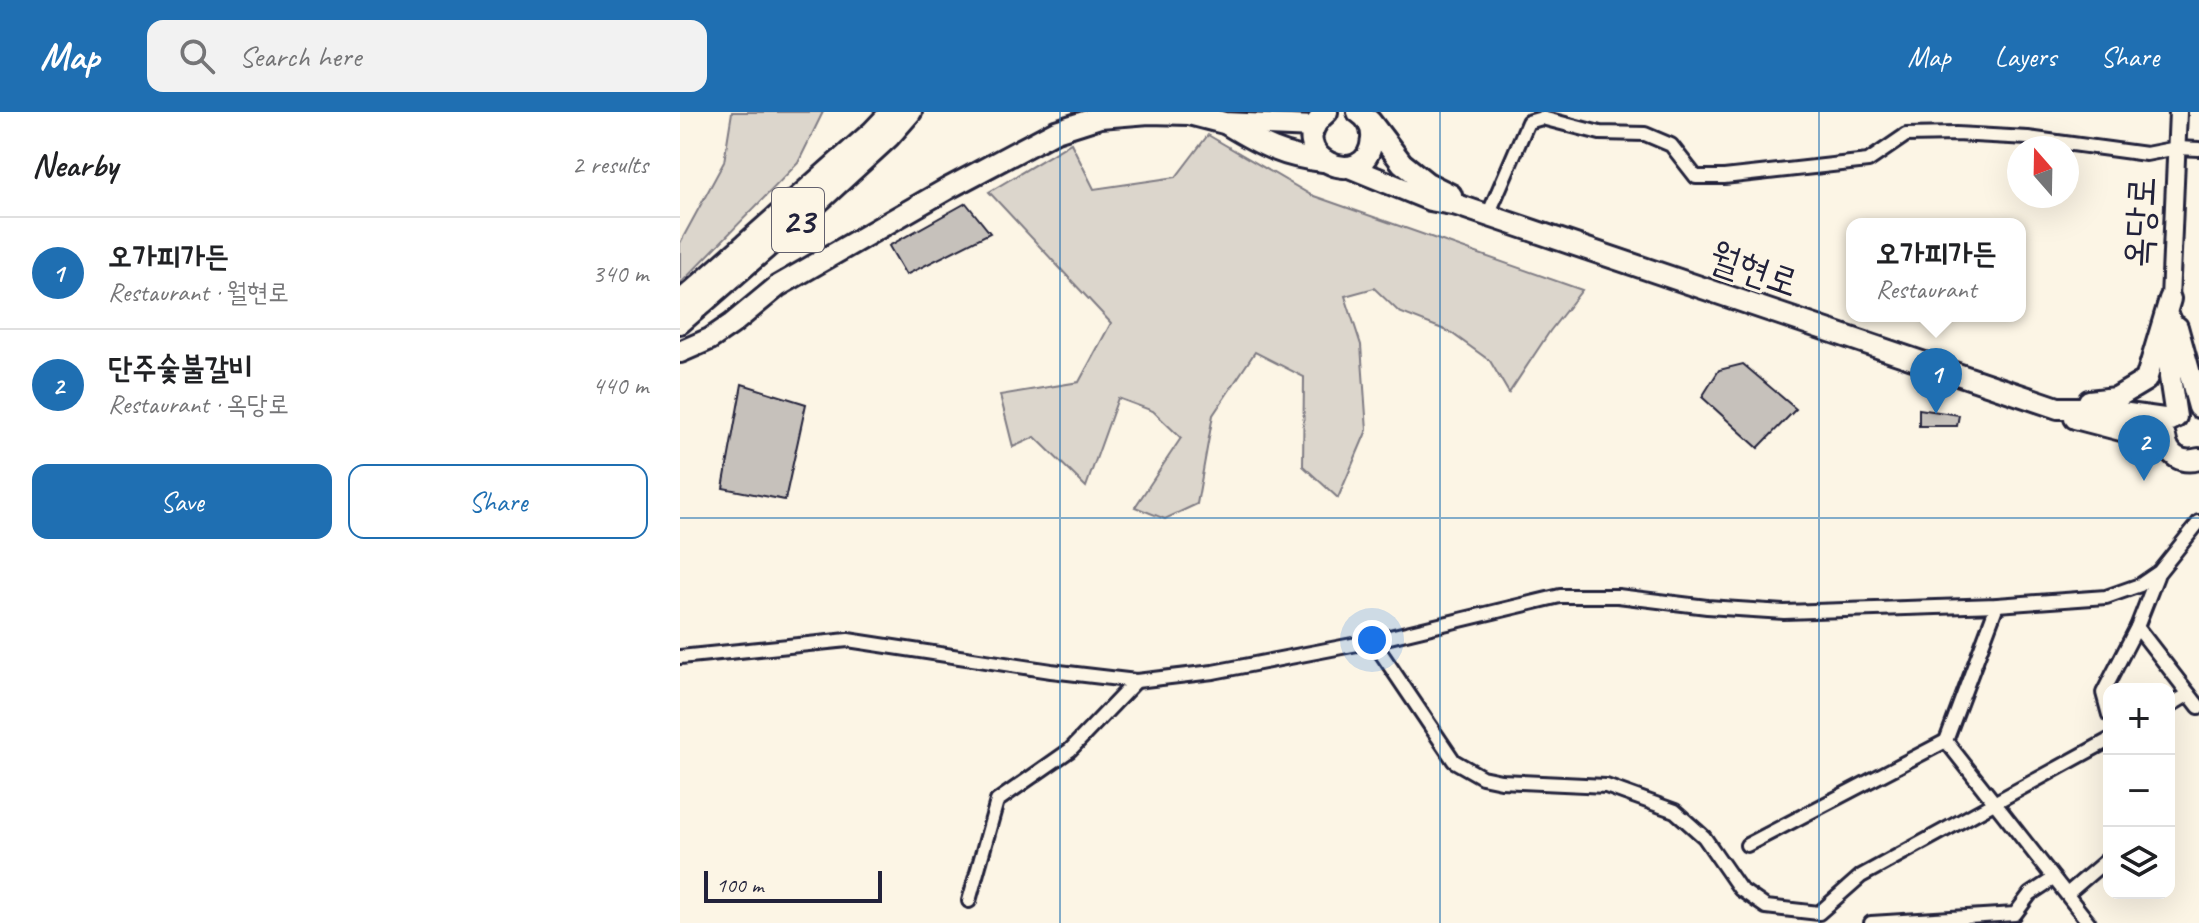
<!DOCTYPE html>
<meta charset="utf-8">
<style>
body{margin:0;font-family:Caveat,"Poor Story",sans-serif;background:#f2f2f2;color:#202124}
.controls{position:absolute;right:24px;bottom:24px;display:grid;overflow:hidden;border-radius:16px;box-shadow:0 8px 32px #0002}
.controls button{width:72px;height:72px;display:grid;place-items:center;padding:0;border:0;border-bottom:2px solid #e0e0e0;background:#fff;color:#202124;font:40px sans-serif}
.compass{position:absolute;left:1327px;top:24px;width:72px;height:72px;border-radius:50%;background:#fff;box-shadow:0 8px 32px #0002;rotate:340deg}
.scale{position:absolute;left:24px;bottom:20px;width:178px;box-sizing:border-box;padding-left:8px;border:4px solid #22223b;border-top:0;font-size:22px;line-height:28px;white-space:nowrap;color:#22223b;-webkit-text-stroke:6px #fcf5e5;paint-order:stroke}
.you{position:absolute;left:692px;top:528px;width:28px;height:28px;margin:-20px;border:6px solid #fff;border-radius:50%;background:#1a73e8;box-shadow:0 0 0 12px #1a73e833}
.badge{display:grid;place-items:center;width:52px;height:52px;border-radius:50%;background:#1f6fb2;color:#fff;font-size:26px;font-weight:700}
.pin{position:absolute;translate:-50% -66px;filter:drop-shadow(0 2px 4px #0008)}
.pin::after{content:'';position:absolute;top:42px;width:28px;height:24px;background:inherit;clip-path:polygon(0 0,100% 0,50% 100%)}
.popup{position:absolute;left:1166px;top:106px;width:180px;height:104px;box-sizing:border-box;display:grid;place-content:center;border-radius:16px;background:#fff;filter:drop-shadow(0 2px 6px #0005);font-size:26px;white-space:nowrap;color:#757577}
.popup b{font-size:30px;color:#202124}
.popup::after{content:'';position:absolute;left:50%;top:100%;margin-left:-16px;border:16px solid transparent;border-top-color:#fff}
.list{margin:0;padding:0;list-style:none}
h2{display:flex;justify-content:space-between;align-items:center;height:104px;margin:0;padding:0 32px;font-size:34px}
h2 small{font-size:26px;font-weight:400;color:#757577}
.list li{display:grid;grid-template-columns:52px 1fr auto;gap:24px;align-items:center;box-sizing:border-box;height:112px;padding:0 32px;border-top:2px solid #e0e0e0}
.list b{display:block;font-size:30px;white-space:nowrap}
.list p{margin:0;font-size:26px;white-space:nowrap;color:#757577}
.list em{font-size:26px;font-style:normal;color:#757577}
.actions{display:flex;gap:16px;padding:24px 32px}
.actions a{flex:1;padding:18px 0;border:2px solid #1f6fb2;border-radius:16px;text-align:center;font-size:28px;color:#1f6fb2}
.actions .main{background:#1f6fb2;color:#fff}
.icon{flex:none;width:44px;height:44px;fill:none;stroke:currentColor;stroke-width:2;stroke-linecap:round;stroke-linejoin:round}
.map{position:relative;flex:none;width:1519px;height:811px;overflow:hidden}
header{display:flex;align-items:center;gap:48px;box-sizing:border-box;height:112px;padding:0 40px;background:#1f6fb2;color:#fff}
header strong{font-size:38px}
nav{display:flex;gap:44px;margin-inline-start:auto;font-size:28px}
.search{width:560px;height:72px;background:#f2f2f2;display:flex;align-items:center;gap:20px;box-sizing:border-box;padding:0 28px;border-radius:16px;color:#757577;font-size:30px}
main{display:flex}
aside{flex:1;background:#fff}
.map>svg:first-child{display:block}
.green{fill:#dcd6cc;stroke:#7f7c84;stroke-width:2}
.building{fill:#c6c1bb;stroke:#22223b;stroke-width:2}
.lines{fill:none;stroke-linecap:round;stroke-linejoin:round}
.minor-casing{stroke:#22223b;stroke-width:18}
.tertiary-casing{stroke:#22223b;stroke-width:22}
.primary-casing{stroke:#22223b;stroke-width:26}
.minor{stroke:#fcf5e5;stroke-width:12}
.tertiary{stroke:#fcf5e5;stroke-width:16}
.primary{stroke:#fcf5e5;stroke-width:20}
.grid{fill:none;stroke:#1f6fb2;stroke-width:2;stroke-opacity:0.55}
.labels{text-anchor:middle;stroke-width:6;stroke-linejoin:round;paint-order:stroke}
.shield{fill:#fcf5e5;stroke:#63616e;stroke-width:2}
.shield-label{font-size:36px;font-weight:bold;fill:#22223b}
.street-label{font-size:38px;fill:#22223b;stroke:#fcf5e5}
</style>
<header>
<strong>Map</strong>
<div class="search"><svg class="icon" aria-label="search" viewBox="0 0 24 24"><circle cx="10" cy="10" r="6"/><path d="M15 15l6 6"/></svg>Search here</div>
<nav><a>Map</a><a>Layers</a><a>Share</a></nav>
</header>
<main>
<aside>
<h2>Nearby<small>2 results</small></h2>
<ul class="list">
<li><span class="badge">1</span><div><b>오가피가든</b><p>Restaurant · 월현로</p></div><em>340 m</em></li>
<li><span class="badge">2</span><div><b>단주숯불갈비</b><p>Restaurant · 옥당로</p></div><em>440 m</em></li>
</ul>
<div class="actions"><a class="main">Save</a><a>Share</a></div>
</aside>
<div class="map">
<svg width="1519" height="811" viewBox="0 0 1519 811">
<rect width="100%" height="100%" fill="#fcf5e5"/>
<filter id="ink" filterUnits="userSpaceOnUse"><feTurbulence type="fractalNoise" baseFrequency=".0125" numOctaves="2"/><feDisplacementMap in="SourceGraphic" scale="16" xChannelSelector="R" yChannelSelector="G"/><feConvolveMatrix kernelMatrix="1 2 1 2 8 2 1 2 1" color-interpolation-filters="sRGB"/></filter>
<g filter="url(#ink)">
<!-- green -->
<g class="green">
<path d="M52,0H143L118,51L0,172V131L44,50Z"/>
<path d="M528,23L631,83L902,178L870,219L829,281L810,249L770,220L719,200L694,176L665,184L681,233L687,318L658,386L623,354L624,265L575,240L533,303L517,392L485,407L455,395L501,326L473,299L438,286L406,375L355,325L333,335L320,283L399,270L431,211L309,80L391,31L414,77L496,65Z"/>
</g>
<!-- building -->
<g class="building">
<path d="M286,91L310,121L226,163L209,134Z"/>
<path d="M1063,252L1116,297L1078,336L1022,285L1039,258Z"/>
<path d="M62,272L126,292L105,388L43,376Z"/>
<path d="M1239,297L1279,303L1277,314H1239Z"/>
</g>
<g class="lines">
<defs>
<g id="minor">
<path d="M808,103L848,10L862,6L920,21L965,22L991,33L1016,65H1044L1188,49L1226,23L1276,22L1348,26L1466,42L1497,36L1519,37"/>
<path d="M1317,493L1266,629L1409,811"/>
<path d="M1457,515L1519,595"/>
<path d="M693,529L774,649L802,665L821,669L926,674L995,699L1024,725L1060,777L1086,795L1139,801L1181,764L1429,628"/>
<path d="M0,545L168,528L371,559L456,569L533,560L693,529L880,484H938L1027,495L1104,500L1317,493L1426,485L1460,473L1479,460L1519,410"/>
<path d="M1489,594L1509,582"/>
<path d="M1429,603L1423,581L1457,515L1477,464"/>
<path d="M1067,733L1266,629"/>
<path d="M1387,782L1429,746"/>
<path d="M289,789L317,689L390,638L456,569"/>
<path d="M1191,811L1335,802L1350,782L1373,767"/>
</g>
<path id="tertiary" d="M1490,187L1498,0"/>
<g id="primary">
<path d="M647,0C596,41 687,85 692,27C693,16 687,6 678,0"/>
<path d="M690,9L722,51L747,71L771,83"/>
<path d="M548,13C581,33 604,45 643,49"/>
<path d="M669,55L750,88L777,93L1378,296H1405L1491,308"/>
<path d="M0,190L193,19L211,0"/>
<path d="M1490,207V265L1496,305"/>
<path d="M0,211L123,104L209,25L231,0"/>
<path d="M1497,215L1519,295"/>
<path d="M0,240L30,227L52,212L98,174L267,77L376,19L420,5L469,1L509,2L544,11L634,15"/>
<path d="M1409,289L1436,286L1466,268L1490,187"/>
<path d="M1395,306L1464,324L1488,337"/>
<path d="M1485,325C1488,344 1501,352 1519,347"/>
</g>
</defs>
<!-- minor casing -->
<use href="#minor" class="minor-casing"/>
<!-- tertiary casing -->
<use href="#tertiary" class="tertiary-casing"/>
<!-- primary casing -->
<use href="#primary" class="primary-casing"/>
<!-- minor -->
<use href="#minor" class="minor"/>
<!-- tertiary -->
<use href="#tertiary" class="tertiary"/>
<!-- primary -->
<use href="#primary" class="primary"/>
</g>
</g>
<!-- grid -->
<path class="grid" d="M380,0V811M760,0V811M1139,0V811M0,406H1519"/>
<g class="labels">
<!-- shield labels -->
<rect class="shield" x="92" y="76" width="52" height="64" rx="6"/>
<g class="shield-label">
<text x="118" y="121">23</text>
</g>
<!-- street labels -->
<g class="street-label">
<text transform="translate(1459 110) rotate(-87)" y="13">옥당로</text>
<text transform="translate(1074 157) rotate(19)" y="13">월현로</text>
</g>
</g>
</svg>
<div class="controls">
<button>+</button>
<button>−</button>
<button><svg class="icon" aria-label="layers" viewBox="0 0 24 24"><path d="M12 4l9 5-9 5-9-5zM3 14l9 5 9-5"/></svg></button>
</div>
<svg class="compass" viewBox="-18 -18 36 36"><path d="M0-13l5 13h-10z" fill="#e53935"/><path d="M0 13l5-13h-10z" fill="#757577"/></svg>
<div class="scale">100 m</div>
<div class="you"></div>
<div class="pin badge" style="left:1256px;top:302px">1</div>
<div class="popup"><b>오가피가든</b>Restaurant</div>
<div class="pin badge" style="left:1464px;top:369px">2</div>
</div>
</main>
